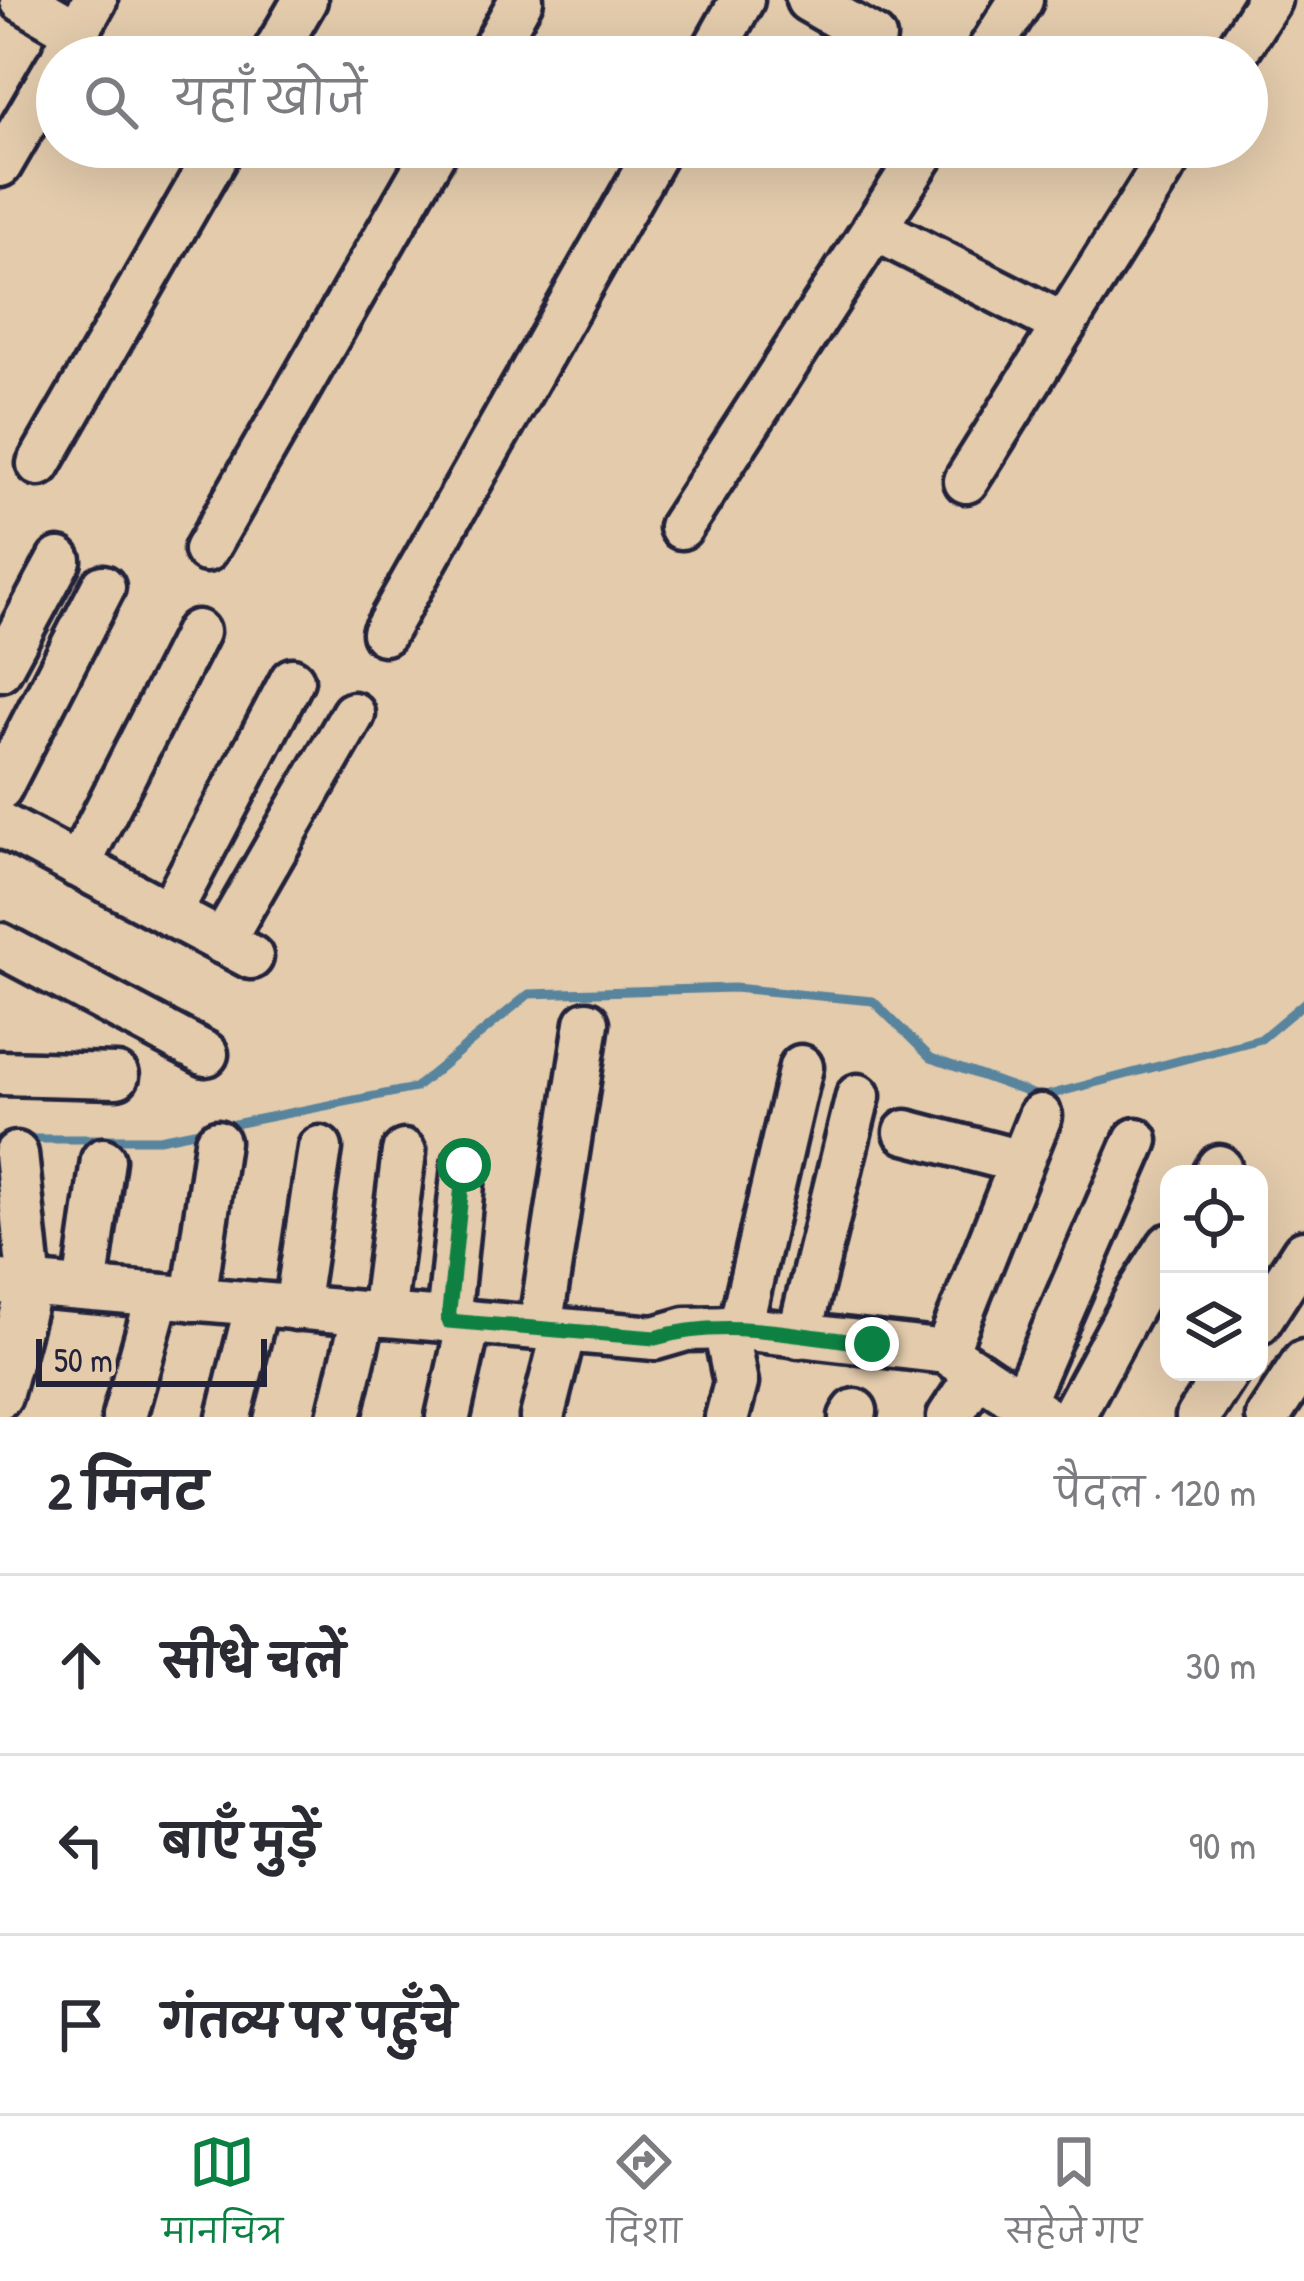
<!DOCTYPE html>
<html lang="hi">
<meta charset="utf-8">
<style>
body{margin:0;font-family:"Patrick Hand","Playpen Sans Deva",sans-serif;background:#f2f2f3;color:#2b2b33}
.controls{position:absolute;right:36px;bottom:36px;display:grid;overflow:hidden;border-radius:24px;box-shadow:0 12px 48px #0002}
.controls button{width:108px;height:108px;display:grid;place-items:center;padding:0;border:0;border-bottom:3px solid #e1e1e2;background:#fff;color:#2b2b33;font:60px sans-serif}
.scale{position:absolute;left:36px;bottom:30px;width:231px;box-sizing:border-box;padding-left:12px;border:6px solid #22223b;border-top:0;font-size:33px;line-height:42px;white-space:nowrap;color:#22223b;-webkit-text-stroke:9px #e3cbac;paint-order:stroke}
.stop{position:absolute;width:36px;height:36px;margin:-27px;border:9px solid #0b8043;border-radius:50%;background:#fff}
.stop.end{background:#0b8043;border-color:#fff;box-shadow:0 3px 12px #0008}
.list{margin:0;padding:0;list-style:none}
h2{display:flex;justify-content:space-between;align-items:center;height:156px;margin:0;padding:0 48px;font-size:51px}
h2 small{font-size:39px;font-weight:400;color:#7c7c81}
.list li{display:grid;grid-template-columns:78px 1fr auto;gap:36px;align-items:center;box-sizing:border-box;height:180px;padding:0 48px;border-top:3px solid #e1e1e2}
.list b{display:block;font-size:45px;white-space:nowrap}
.list em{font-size:39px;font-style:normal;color:#7c7c81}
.icon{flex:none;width:66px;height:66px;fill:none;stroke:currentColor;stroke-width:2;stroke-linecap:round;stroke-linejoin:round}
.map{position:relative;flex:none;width:1304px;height:1417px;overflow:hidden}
.search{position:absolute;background:#fff;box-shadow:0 12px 48px #0002;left:36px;right:36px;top:36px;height:132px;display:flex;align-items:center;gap:30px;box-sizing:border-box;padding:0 42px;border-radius:66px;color:#7c7c81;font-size:45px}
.sheet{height:696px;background:#fff}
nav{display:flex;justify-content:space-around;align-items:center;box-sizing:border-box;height:168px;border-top:3px solid #e1e1e2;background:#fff;font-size:33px;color:#7c7c81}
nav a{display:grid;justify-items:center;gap:6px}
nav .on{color:#0b8043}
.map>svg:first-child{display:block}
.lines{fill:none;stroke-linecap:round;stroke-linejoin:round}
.stream{stroke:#59849d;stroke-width:9}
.minor-casing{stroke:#22223b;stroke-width:51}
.minor{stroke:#e3cbac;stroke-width:42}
.route{stroke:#0b8043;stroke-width:15}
</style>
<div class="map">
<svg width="1304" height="1417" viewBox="0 0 1304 1417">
<rect width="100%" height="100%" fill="#e3cbac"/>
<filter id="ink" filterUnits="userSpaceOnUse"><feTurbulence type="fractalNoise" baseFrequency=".00833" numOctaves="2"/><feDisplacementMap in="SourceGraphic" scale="24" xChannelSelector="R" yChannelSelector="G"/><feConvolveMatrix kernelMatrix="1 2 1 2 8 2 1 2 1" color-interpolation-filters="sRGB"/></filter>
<g filter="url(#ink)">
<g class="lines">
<!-- stream -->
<path class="stream" d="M0,1139H159L415,1088L529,994L734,988L873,1001L931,1058L1041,1097L1261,1039L1304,1003"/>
<defs>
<g id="minor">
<path d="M22,0L77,32"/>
<path d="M808,0L874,38"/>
<path d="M63,57L95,0"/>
<path d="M272,57L305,0"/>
<path d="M489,57L521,0"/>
<path d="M710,57L742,0"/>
<path d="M985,57L1021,0"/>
<path d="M1233,57L1269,0"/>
<path d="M0,165L57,67"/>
<path d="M874,228L1064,325"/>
<path d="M39,464L221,147"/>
<path d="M966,481L1176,147"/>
<path d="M681,527L927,147"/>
<path d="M206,550L437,147"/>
<path d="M384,633L659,147"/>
<path d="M0,669L59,560"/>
<path d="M0,788L103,587"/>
<path d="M0,824L251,957"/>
<path d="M78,866L197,632"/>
<path d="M169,914L292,680"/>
<path d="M222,942L353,714"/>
<path d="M0,945L206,1054"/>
<path d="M0,1073L117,1076"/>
<path d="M906,1132L1021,1162"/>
<path d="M1215,1174L1219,1167"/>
<path d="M0,1282L655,1338L686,1329L740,1328L946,1352L1044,1417"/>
<path d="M85,1289L103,1160"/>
<path d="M194,1299L217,1142"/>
<path d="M296,1308L320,1148"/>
<path d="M383,1315L404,1152"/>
<path d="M448,1321L464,1165"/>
<path d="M1259,1322L1304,1252"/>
<path d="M540,1328L587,1023"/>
<path d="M725,1328L736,1383L727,1417"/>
<path d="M740,1328L801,1067"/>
<path d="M799,1336L858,1096"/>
<path d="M946,1352L1040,1116"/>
<path d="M0,1396L30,1285L16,1154"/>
<path d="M1022,1403L1136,1140"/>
<path d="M124,1417L158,1296"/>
<path d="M229,1417L257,1304"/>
<path d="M339,1417L364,1313"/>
<path d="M448,1417L469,1322"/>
<path d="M542,1417L564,1331"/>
<path d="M851,1417L855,1411"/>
<path d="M949,1417L978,1373"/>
<path d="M1072,1417L1139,1293L1169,1246"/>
<path d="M1198,1417L1227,1372"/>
<path d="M1268,1417L1304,1362"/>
</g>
</defs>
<!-- minor casing -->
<use href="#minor" class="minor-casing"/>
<!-- minor -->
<use href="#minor" class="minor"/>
</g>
</g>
<g class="lines" filter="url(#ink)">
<!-- route -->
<path class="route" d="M464,1165L448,1321L655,1338C726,1317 800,1336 872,1344"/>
</g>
</svg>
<div class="controls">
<button><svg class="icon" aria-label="locate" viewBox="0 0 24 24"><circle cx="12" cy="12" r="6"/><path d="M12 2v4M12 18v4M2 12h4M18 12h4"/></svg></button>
<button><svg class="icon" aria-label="layers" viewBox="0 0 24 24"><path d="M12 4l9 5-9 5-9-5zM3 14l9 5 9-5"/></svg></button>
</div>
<div class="scale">50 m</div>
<div class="stop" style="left:464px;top:1165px"></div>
<div class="stop end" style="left:872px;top:1344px"></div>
<div class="search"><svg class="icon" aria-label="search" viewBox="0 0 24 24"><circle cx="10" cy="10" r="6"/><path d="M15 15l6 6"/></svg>यहाँ खोजें</div>
</div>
<section class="sheet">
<h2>2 मिनट<small>पैदल · 120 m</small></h2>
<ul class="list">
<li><svg class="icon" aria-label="ahead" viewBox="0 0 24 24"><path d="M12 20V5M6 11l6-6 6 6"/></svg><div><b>सीधे चलें</b></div><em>30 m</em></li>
<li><svg class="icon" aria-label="left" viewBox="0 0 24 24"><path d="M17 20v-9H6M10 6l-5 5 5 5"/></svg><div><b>बाएँ मुड़ें</b></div><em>90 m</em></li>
<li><svg class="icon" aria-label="arrive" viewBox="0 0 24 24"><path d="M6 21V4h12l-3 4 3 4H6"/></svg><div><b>गंतव्य पर पहुँचे</b></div></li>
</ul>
</section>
<nav>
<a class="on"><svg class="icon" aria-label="map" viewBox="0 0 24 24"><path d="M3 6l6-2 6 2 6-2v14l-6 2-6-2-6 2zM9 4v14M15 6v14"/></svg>मानचित्र</a>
<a><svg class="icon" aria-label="directions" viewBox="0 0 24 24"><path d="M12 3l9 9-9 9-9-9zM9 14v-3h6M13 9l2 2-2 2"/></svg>दिशा</a>
<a><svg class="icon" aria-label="saved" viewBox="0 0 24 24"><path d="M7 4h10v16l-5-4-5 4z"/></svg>सहेजे गए</a>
</nav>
